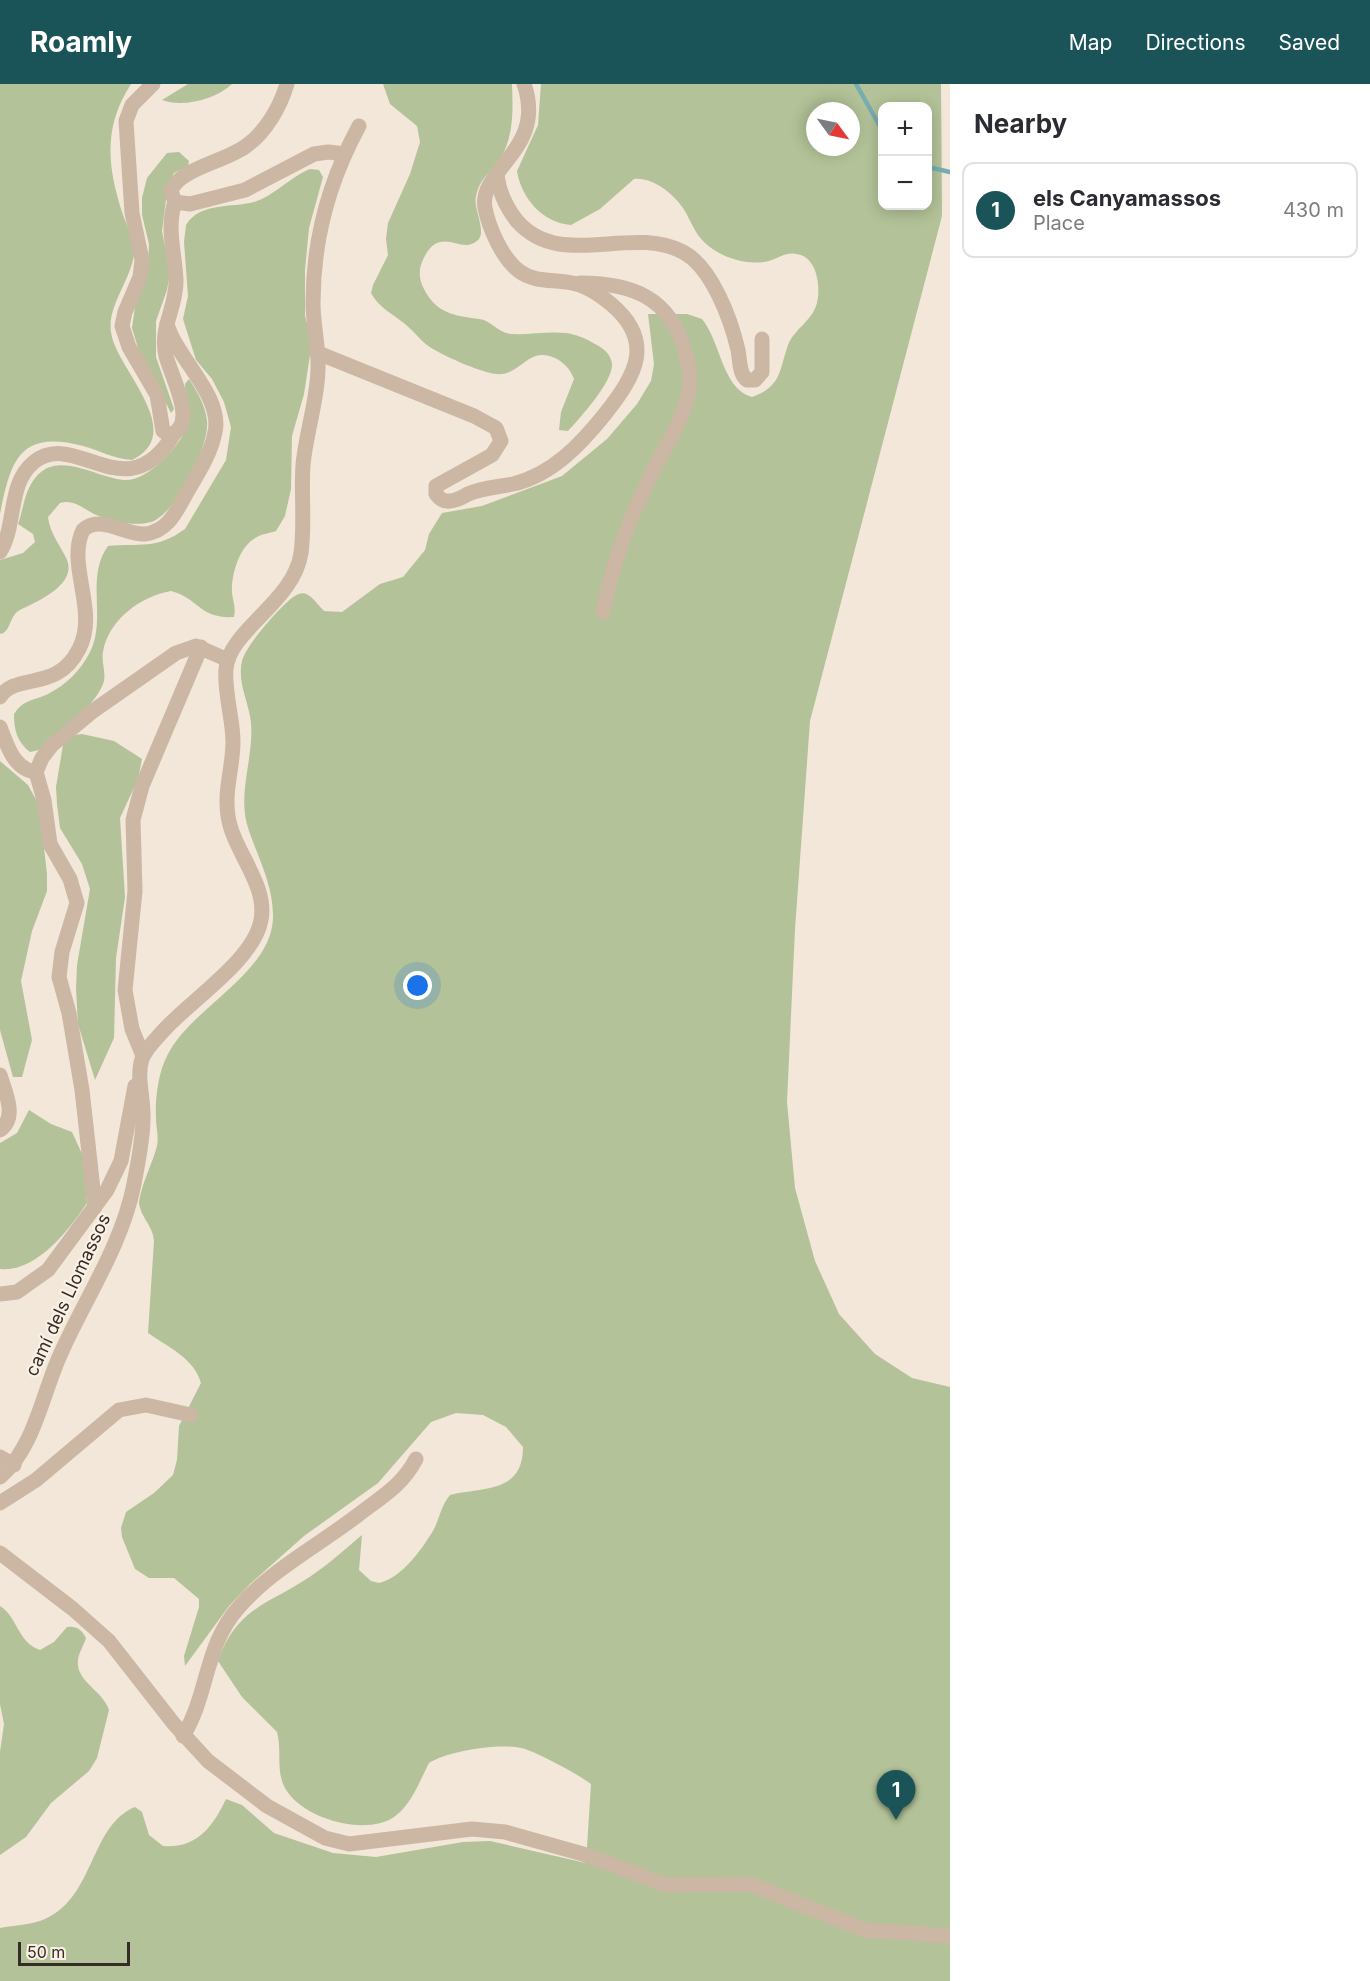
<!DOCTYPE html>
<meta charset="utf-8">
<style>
body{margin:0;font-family:Inter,sans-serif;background:#f2f2f3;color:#2b2b33}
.controls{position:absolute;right:18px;top:18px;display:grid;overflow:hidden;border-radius:12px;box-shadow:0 3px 15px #0003}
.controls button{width:54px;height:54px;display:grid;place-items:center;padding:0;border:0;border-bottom:2px solid #e1e1e2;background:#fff;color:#2b2b33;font:30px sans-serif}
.compass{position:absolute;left:806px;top:18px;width:54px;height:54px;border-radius:50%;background:#fff;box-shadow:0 3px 15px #0003;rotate:123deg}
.scale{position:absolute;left:18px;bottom:15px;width:112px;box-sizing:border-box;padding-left:6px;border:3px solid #362b26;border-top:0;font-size:16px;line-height:21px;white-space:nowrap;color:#362b26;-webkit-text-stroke:4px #faf1e5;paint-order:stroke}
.you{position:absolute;left:418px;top:902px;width:21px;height:21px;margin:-15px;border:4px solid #fff;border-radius:50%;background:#1a73e8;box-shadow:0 0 0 9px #1a73e833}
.badge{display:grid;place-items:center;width:39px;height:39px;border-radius:50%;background:#1a5459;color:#fff;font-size:20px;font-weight:700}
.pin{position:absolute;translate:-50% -50px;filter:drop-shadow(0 2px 3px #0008)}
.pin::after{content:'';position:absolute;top:32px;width:21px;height:18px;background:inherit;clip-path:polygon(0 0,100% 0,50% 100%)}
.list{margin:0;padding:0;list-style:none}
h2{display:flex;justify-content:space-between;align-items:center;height:78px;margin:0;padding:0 24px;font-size:26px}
h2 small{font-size:20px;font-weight:400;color:#7c7c81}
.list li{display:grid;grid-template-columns:39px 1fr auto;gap:18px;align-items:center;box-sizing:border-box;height:96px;margin:0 12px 12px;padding:0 12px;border:2px solid #e1e1e2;border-radius:12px}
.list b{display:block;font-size:22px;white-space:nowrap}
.list p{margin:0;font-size:20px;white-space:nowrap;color:#7c7c81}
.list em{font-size:20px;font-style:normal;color:#7c7c81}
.map{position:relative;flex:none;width:950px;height:1897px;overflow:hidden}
header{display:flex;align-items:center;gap:36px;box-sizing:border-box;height:84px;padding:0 30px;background:#1a5459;color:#fff}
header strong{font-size:28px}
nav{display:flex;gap:33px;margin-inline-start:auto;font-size:21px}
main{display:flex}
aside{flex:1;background:#fff}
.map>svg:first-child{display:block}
.green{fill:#b3c298;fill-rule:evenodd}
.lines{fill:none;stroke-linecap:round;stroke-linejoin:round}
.stream{stroke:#77adb1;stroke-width:4.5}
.street{stroke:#cbb7a4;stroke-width:15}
.labels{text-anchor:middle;stroke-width:4.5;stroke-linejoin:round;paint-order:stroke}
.street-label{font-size:18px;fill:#362b26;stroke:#faf1e5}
</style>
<header>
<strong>Roamly</strong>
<nav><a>Map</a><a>Directions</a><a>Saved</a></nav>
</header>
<main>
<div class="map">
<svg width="950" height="1897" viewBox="0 0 950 1897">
<rect width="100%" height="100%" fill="#f2e7d9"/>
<!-- green -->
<g class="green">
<path d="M0,0H131C103,43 107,83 123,131C127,142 135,158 134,170C131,196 107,222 111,248C115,284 189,348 132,376C114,375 99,366 83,362C20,346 11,375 0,430Z"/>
<path d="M188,0H232C216,15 183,24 162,16Z"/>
<path d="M383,0H512C513,25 514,53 500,75C489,91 481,92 476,112C473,125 487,147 478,156C461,173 439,137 422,178C417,191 421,201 428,212C441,231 459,232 479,235C491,236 498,249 511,250C529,251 548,247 566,249C575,250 587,255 595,260C603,264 611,270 612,280C613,298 580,334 568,347L559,346L561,328L574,295C570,283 558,272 543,271C528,270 518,288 502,290C487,292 447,273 433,265C422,259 415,248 405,240C393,230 379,224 371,209L373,201L388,171L386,155L388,139L410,90L420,58L417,42L390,20Z"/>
<path d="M541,0H941L942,132L810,637L795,845L787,1018L795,1104L815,1177L839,1230L875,1270L912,1294L950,1303V1897H0V1844C14,1841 32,1841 45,1835C95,1813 90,1741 135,1723L142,1728L149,1751L163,1762C196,1765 213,1743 226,1715L242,1721L274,1749L333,1769L376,1773L463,1758L490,1757L586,1779L591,1700C578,1690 540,1670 525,1665C503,1658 448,1667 429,1679C419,1698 412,1720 394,1733C365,1753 299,1734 284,1702C276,1685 282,1666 277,1648L242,1613L218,1577C237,1523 268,1521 311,1492C329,1480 345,1465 362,1451L359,1486L371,1497L379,1499C402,1494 423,1464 434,1445C440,1433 441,1422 450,1411C482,1403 523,1410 523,1363L506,1343L483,1331L456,1329L431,1338L378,1399L304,1452L250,1500L229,1522L185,1582L184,1572L199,1523V1515L174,1494H149L135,1485L122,1453L121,1444L126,1428L154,1409L173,1391L177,1376L179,1342L201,1299C194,1274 168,1263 148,1249L154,1157C153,1141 140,1133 139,1118C142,1098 152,1081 157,1062C159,1052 156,1044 156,1034C155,1016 158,989 167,972C190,924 270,891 273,835C274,804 259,775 249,747C236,711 254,676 251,639C249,618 237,599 242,577C246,562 271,534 283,522C304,501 307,508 324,527L342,528L380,500L403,493L425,466L429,450L442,429L482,422L562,392L607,355L637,320L651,297L654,280L648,230H687L702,235C721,258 722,305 752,313C780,303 779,289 787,264C792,246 812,238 817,219C821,202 817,172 796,170C786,168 778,174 769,177C748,182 721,174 705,159C694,149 691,136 683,124C673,110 653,93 634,95L600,125L571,141C543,139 521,114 517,87L538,41ZM882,22H928V122H882ZM815,27H851V63H815Z"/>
<path d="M179,68L189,77L188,82L174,89L168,100L162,147L170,188L167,206L156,237V273L174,325L171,329L138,264L132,244L135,223L148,181L149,160L142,131V114L147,94L167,69Z"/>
<path d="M310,85L319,86L323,93L309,144L305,186V232L312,258L304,310L292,352L291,405L285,432L276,447C270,449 262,450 257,453C239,462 231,491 232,509C233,518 236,523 234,533C199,535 199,514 171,507C141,512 108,536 103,568C101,579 107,590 103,600C94,624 58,649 39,666L30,668C17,658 14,646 14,630C24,615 33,617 48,610C66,601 81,586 90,568C107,534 85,494 108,462C140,459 156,466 185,445L226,376L231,343L224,318L212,295L196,276L183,235L188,212L184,158L186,141C200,118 231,124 254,118C274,112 290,93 310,85Z"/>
<path d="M189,295C197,307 206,323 207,337C210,361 175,431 151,438C132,443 112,437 94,430C82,424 74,415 60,419L48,433C50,450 61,462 67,476C77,501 36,518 20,526C9,531 11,549 0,550V476L23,469L35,458L33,450L18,440C24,424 24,407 36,393C58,366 97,394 124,396C147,398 177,364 186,346L185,300Z"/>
<path d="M82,650L114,657L142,675L138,695L120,734L125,813L116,874L114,954L95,996L78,940L76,905L77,881L90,805L82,780L60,744L57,720L56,703L63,661L74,651Z"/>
<path d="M0,677L28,701L39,721L47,790V807L32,847L21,897L32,956L22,993H13L0,946Z"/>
<path d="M29,1026L51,1040L72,1048L83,1072L87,1119C69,1146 36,1189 0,1185V1059L17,1049Z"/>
<path d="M0,1522C18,1533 17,1558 40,1566L54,1558L67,1543C77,1542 81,1545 86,1554C84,1561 79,1568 78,1576C75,1597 103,1607 109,1626L97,1674L89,1687L51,1719L26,1753L0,1771V1668L4,1640L0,1620Z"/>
</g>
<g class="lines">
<!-- stream -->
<g class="stream">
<path d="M856,0L882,46"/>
<path d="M928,83L950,88"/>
</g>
<!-- street -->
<g class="street">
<path d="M153,0L132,21L126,37L132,129L142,176L140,193L125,228L122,242L129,263L157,311L163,347L170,351C199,342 171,292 166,272C159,244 177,223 176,196C175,169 166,144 175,118"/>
<path d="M287,0C280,23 266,48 246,62C227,77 178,85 171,107L175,118L190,120L245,106L314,70L328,68L345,70"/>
<path d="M497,91C499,109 506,123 517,137C561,187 630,140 683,168C712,183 731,236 738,266C740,276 739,290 747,296H755L762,288V255"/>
<path d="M580,199C633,199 670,214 685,267C689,282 692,298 688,312C681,340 663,365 651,391C629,435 612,480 603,528"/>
<path d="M318,269L474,332L496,344L501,357L492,371L436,402V410C439,414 442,417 447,417C455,418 462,413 468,410C482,404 498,403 513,400C552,391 581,360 605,330C635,292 656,258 611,220C600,211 586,201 572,199C553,195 535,199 519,187C502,174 489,144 485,124C478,85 547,66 524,0"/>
<path d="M0,468C17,441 7,400 34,378C76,344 126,429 174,350"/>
<path d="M0,613C16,588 57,609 79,565C99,527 66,481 83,446C100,430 125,451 145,450C168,447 176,428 186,410C197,391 211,370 215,348C223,312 177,275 167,240"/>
<path d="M0,643C7,661 14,686 36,688"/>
<path d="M143,972L132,945L125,906L135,807L133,736L142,702L201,563"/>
<path d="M0,991C5,1008 18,1033 0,1046"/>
<path d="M95,1123L82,1006L69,929L59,893L62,868L77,819L70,795L50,760L44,716L36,688L42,674L52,661L93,627L176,569L196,562L228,576"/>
<path d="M0,1210L17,1208L48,1186L107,1106L121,1077L135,1002"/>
<path d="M0,1373L14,1381"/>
<path d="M0,1393C35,1363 42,1310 61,1269C86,1213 122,1161 134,1100C138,1078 143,1056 143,1034C144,1015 136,993 142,975C146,964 157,954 164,946C191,916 254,876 261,836C268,800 233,767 228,732C224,706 233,683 233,658C233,634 224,609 226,585C229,546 294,518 301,469C305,440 301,410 303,381C306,349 317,318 318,286C319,263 313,241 313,219C313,157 329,97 359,42"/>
<path d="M0,1419L36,1396L119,1326L146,1321L191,1331"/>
<path d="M0,1469L73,1525L109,1557L174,1640L208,1677L267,1722L325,1754L349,1760L472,1745L505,1748L583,1770L666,1801L750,1800L865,1846L950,1852"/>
<path d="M183,1652C209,1610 204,1562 239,1523C271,1486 319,1461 358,1431C381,1413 402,1402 416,1375"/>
</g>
</g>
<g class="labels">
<!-- street labels -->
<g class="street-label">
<text transform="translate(68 1211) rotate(-65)" y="6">camí dels Llomassos</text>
</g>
</g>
</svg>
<div class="controls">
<button>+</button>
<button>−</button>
</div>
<svg class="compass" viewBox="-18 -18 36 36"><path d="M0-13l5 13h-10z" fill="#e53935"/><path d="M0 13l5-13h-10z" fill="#7c7c81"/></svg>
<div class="scale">50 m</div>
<div class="you"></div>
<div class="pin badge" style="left:896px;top:1736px">1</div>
</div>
<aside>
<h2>Nearby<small></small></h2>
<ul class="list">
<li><span class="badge">1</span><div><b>els Canyamassos</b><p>Place</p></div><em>430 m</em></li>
</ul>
</aside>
</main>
